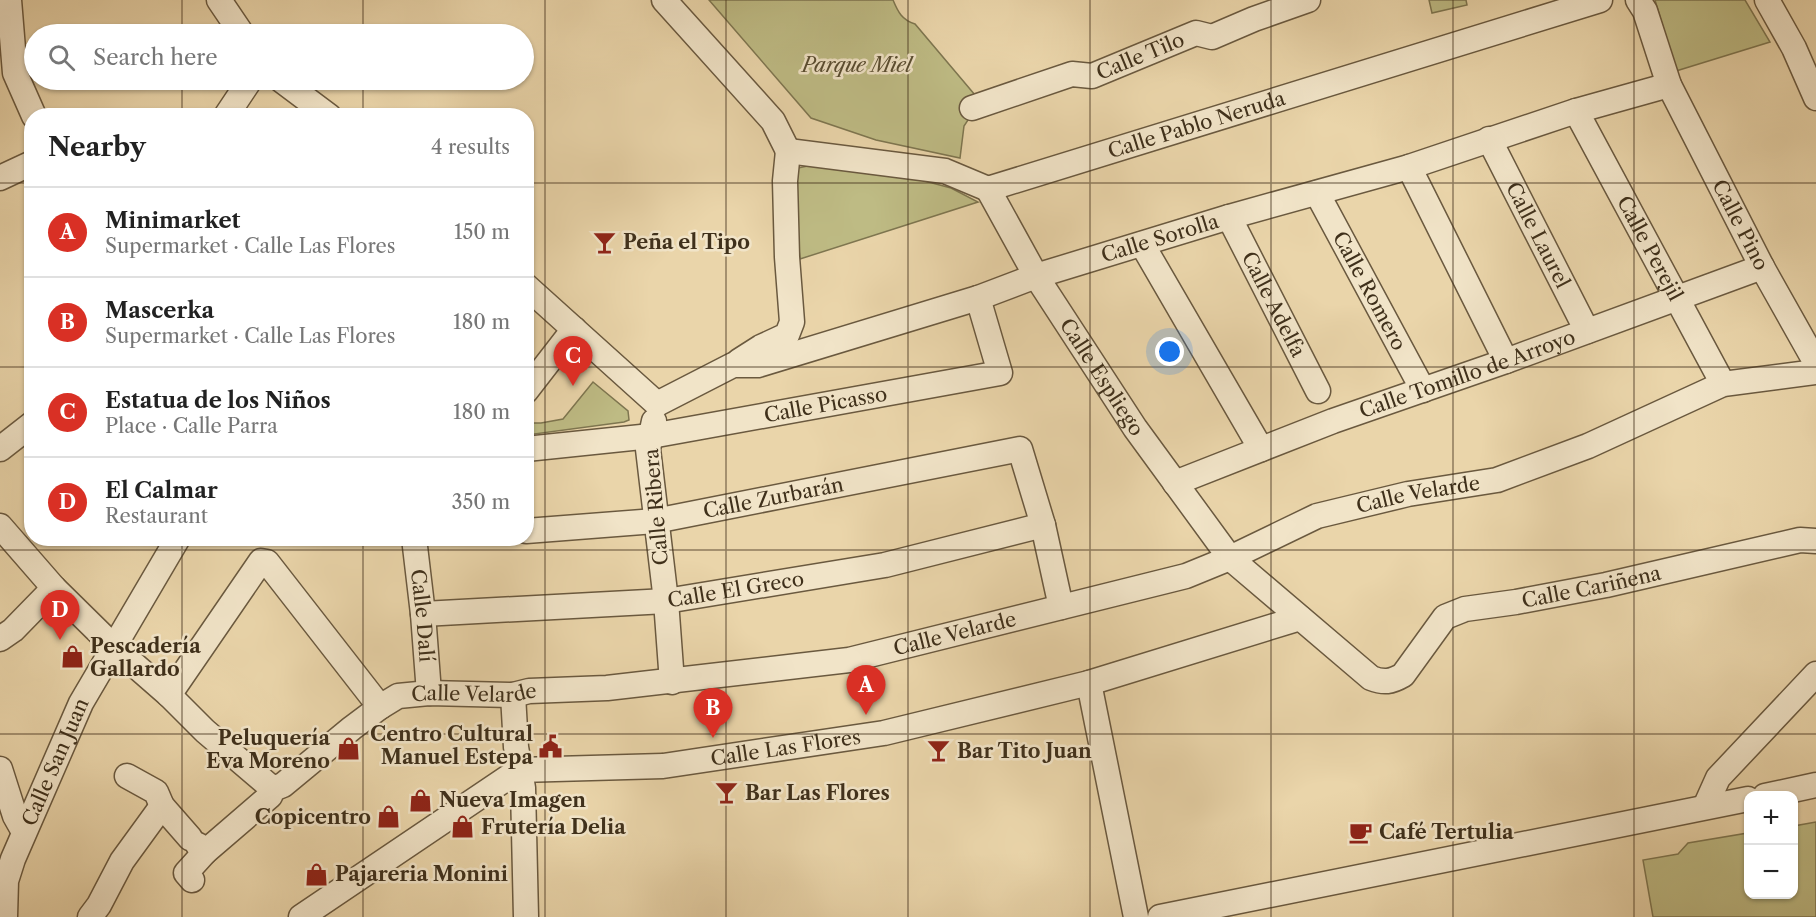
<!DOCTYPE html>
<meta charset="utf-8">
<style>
body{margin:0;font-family:"Libre Caslon Text",serif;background:#f6f6f6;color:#222}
.controls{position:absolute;right:18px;bottom:18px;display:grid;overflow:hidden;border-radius:12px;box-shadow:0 2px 4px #0004}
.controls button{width:54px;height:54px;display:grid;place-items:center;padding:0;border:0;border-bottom:2px solid #e0e0e0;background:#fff;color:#222;font:30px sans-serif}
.you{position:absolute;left:1170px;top:352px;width:21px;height:21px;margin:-15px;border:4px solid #fff;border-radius:50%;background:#1a73e8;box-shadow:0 0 0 9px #1a73e833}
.badge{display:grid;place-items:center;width:39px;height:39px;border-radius:50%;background:#d93025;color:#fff;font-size:20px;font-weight:700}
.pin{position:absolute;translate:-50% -50px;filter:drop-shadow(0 2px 3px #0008)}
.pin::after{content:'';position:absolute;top:32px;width:21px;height:18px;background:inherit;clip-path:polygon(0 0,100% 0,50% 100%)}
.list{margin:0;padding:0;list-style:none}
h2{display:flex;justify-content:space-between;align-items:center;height:78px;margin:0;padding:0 24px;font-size:26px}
h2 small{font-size:20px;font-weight:400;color:#767676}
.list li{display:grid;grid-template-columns:39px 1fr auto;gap:18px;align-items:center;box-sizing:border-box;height:90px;padding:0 24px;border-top:2px solid #e0e0e0}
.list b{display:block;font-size:22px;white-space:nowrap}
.list p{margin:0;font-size:20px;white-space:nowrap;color:#767676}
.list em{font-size:20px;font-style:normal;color:#767676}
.icon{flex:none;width:33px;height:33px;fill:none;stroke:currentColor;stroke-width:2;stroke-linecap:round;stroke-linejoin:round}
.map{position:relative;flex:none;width:1816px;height:917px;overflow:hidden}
.search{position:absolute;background:#fff;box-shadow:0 2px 4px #0004;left:24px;top:24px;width:510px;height:66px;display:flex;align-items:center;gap:15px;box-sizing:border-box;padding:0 21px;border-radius:33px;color:#767676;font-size:22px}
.panel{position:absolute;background:#fff;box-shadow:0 2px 4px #0004;left:24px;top:108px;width:510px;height:438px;border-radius:24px}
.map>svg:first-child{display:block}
.green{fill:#bebb84;stroke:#7e7650;stroke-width:1.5}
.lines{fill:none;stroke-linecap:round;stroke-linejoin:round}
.street-casing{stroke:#6a593f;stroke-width:27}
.street{stroke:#f1e4c8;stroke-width:24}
.grid{fill:none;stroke:#3f301b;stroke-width:1.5;stroke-opacity:0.55}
.labels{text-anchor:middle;stroke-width:5;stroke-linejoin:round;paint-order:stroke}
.street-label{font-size:20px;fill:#3f301b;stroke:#f1e4c8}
.park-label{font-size:20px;font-style:italic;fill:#584c30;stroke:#f1e4c8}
.poi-label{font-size:20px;font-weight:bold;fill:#3f301b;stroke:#f1e4c8;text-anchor:start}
</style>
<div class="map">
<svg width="1816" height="917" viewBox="0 0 1816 917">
<rect width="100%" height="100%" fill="#ead5aa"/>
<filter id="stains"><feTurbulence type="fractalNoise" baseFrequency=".00333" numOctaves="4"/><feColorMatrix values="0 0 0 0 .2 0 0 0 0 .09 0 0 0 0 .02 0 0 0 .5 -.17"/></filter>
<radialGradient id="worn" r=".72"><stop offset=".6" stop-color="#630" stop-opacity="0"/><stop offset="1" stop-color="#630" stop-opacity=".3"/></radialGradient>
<!-- green -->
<g class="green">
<path d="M709,0H893C898,12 902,20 915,24L975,95L970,117L964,126L960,158L876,140L811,118Z"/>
<path d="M1429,0H1466L1467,5L1432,13Z"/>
<path d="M1655,0H1745L1770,42L1676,71Z"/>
<path d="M817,164L906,176L951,188L978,202L800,259L795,211L798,168Z"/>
<path d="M593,382L628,411L629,420L624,422L527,435V423H541L563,419Z"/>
<path d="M1816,822V917H1653L1643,860L1678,854L1688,843L1748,833V894H1794V826Z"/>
</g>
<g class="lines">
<defs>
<g id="street">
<path d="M9,0L15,73L34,116"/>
<path d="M219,0L242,34"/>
<path d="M664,0L773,121L788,151"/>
<path id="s1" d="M1638,0L1645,11L1669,85L1762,267L1816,363"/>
<path d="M1767,0L1794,48L1816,98"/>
<path d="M281,80L329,116"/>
<path id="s2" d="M972,108L1072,74L1092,76L1196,33L1212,37L1254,19L1308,0"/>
<path id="s3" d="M1576,111L1723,384"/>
<path d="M226,116L250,80"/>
<path id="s4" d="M1489,139L1587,331"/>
<path id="s5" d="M788,151L945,171L988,189L1600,0"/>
<path d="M1409,167L1506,361"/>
<path d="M0,178L32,163"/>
<path id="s6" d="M988,189L1036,276L1135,428L1230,558L1371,678C1384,683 1391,682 1403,675L1445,617L1465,609L1516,602L1606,585L1800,540L1816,541"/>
<path id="s7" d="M1317,193L1423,390"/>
<path id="s8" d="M1229,217L1318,391"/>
<path d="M1142,244L1261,449"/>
<path d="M526,286L657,404"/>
<path d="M739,361L761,347L787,335L792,322L787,257L785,181L788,151"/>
<path d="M526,391L574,329"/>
<path id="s9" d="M657,404L733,365H758L978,298L1036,276L1229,217L1409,167L1576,111L1669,85"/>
<path d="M654,421L648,449L666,601L672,682"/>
<path d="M0,449L32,424"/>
<path id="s10" d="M526,449L651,436L1000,373L978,298"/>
<path id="s11" d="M1175,483L1333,421L1506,361L1762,267"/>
<path d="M0,526L54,588L114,647L169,695L205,731L273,789"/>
<path id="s12" d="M526,531L655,521L1020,449L1043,525L1061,607"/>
<path id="s13" d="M414,538L423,614L429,693"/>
<path id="s14" d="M423,614L666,601L885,565L1043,525"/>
<path d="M0,639L13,630L54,588"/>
<path d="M1089,683L1136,917"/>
<path d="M169,695L261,561L267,562L380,707"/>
<path d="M513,695L516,747L523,788L526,917"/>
<path d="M0,769L15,816L24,832"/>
<path d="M127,776L156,792L162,806L190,838"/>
<path d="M1765,796L1816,785"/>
<path d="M1705,807L1718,778L1816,674"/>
<path id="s15" d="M198,845L205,852L270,796L273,789L283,785L352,728L380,707L398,696L429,693L513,695L529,691L607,688L849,660L1186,576L1230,558L1317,516L1408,494L1497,480L1588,446L1723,384L1816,372"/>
<path d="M192,880L186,873L205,852"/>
<path id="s16" d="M5,917L6,881L13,859L81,703L178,538"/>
<path d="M90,917L99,905L122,861L162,806"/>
<path id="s17" d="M301,917L519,770L663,766L884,733L1089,683L1300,618"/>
<path d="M1160,917L1748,799"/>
</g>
</defs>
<!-- street casing -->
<use href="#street" class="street-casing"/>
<!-- street -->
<use href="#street" class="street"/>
</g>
<!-- grid -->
<path class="grid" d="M182,0V34M363,0V34M545,0V917M726,0V917M908,0V917M1090,0V917M1271,0V917M1453,0V917M1634,0V917M182,80V116M363,80V116M0,183H32M526,183H1816M0,367H32M526,367H1816M182,538V917M363,538V917M0,550H1816M0,734H1816"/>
<!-- icons -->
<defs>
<symbol id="bar-bare" viewBox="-9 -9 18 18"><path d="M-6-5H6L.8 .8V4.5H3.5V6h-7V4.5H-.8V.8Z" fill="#8f2418" stroke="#f1e4c8" stroke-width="2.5" paint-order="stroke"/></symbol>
<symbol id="shop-bare" viewBox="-9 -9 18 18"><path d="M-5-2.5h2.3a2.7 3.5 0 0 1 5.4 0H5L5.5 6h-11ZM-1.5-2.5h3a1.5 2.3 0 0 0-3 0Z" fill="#8f2418" stroke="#f1e4c8" stroke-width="2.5" paint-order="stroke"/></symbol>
<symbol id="civic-bare" viewBox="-9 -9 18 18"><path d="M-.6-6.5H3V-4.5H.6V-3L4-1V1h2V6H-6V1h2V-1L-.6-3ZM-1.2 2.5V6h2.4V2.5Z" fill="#8f2418" stroke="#f1e4c8" stroke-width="2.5" paint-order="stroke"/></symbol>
<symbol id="cafe-bare" viewBox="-9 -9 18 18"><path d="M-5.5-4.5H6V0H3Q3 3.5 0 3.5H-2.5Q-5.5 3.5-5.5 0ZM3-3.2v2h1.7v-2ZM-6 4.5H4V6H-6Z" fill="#8f2418" stroke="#f1e4c8" stroke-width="2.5" paint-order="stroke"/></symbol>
</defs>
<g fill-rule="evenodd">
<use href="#bar-bare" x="588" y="226" width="33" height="33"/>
<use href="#shop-bare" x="56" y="640" width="33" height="33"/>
<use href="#civic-bare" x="534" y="730" width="33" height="33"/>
<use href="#shop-bare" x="332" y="732" width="33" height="33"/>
<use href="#bar-bare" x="922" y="734" width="33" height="33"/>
<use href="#bar-bare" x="710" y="776" width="33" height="33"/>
<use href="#shop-bare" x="404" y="784" width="33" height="33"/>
<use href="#shop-bare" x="372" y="800" width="33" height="33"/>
<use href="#shop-bare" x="446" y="810" width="33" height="33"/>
<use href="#cafe-bare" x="1344" y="816" width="33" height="33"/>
<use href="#shop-bare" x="300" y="858" width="33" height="33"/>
</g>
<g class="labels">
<!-- street labels -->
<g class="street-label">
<text dy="7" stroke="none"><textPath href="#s2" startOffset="178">Calle Tilo</textPath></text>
<text dy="7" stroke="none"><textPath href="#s5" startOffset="423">Calle Pablo Neruda</textPath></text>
<text dy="7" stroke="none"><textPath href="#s1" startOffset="248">Calle Pino</textPath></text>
<text dy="7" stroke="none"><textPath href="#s4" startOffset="108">Calle Laurel</textPath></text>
<text dy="7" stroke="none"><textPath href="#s9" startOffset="532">Calle Sorolla</textPath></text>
<text dy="7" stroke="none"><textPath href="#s3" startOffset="156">Calle Perejil</textPath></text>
<text dy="7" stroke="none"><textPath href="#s7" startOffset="111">Calle Romero</textPath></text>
<text dy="7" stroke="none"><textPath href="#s8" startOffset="98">Calle Adelfa</textPath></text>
<text dy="7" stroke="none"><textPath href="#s11" startOffset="312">Calle Tomillo de Arroyo</textPath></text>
<text dy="7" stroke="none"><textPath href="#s6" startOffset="220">Calle Espliego</textPath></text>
<text dy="7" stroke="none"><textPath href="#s10" startOffset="303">Calle Picasso</textPath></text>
<text dy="7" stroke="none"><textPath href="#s15" startOffset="1308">Calle Velarde</textPath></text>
<text dy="7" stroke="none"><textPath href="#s12" startOffset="250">Calle Zurbarán</textPath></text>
<text transform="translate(656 507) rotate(-95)" y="7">Calle Ribera</text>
<text dy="7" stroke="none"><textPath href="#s6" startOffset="882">Calle Cariñena</textPath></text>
<text dy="7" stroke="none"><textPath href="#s14" startOffset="314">Calle El Greco</textPath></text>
<text dy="7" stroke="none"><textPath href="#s13" startOffset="78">Calle Dalí</textPath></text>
<text dy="7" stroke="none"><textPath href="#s15" startOffset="822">Calle Velarde</textPath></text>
<text dy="7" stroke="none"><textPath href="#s15" startOffset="336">Calle Velarde</textPath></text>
<text dy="7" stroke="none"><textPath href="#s17" startOffset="531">Calle Las Flores</textPath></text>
<text dy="7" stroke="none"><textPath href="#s16" startOffset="165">Calle San Juan</textPath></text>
</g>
<!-- park labels -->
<g class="park-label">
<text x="857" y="72">Parque Miel</text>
</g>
<!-- poi labels -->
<g class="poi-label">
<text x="623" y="249">Peña el Tipo</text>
<text x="90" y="653">Pescadería<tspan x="90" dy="23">Gallardo</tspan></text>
<text x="533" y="741" text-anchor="end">Centro Cultural<tspan x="533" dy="23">Manuel Estepa</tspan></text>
<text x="330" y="745" text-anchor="end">Peluquería<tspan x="330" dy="23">Eva Moreno</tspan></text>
<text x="957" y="758">Bar Tito Juan</text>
<text x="745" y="800">Bar Las Flores</text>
<text x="439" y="807">Nueva Imagen</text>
<text x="371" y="824" text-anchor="end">Copicentro</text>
<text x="481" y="834">Frutería Delia</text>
<text x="1379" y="839">Café Tertulia</text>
<text x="335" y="881">Pajareria Monini</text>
</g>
</g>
<rect width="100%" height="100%" filter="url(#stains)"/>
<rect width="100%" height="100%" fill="url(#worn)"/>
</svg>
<div class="controls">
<button>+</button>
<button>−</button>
</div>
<div class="you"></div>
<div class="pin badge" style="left:866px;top:715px">A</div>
<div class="pin badge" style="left:713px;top:738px">B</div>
<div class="pin badge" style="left:573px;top:386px">C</div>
<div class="pin badge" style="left:60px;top:640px">D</div>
<div class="search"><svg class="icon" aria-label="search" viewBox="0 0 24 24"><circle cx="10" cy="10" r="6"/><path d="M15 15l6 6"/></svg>Search here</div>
<section class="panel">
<h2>Nearby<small>4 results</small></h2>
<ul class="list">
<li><span class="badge">A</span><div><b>Minimarket</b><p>Supermarket · Calle Las Flores</p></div><em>150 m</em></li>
<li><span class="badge">B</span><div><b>Mascerka</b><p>Supermarket · Calle Las Flores</p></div><em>180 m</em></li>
<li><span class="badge">C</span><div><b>Estatua de los Niños</b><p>Place · Calle Parra</p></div><em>180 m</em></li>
<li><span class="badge">D</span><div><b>El Calmar</b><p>Restaurant</p></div><em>350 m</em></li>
</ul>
</section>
</div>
